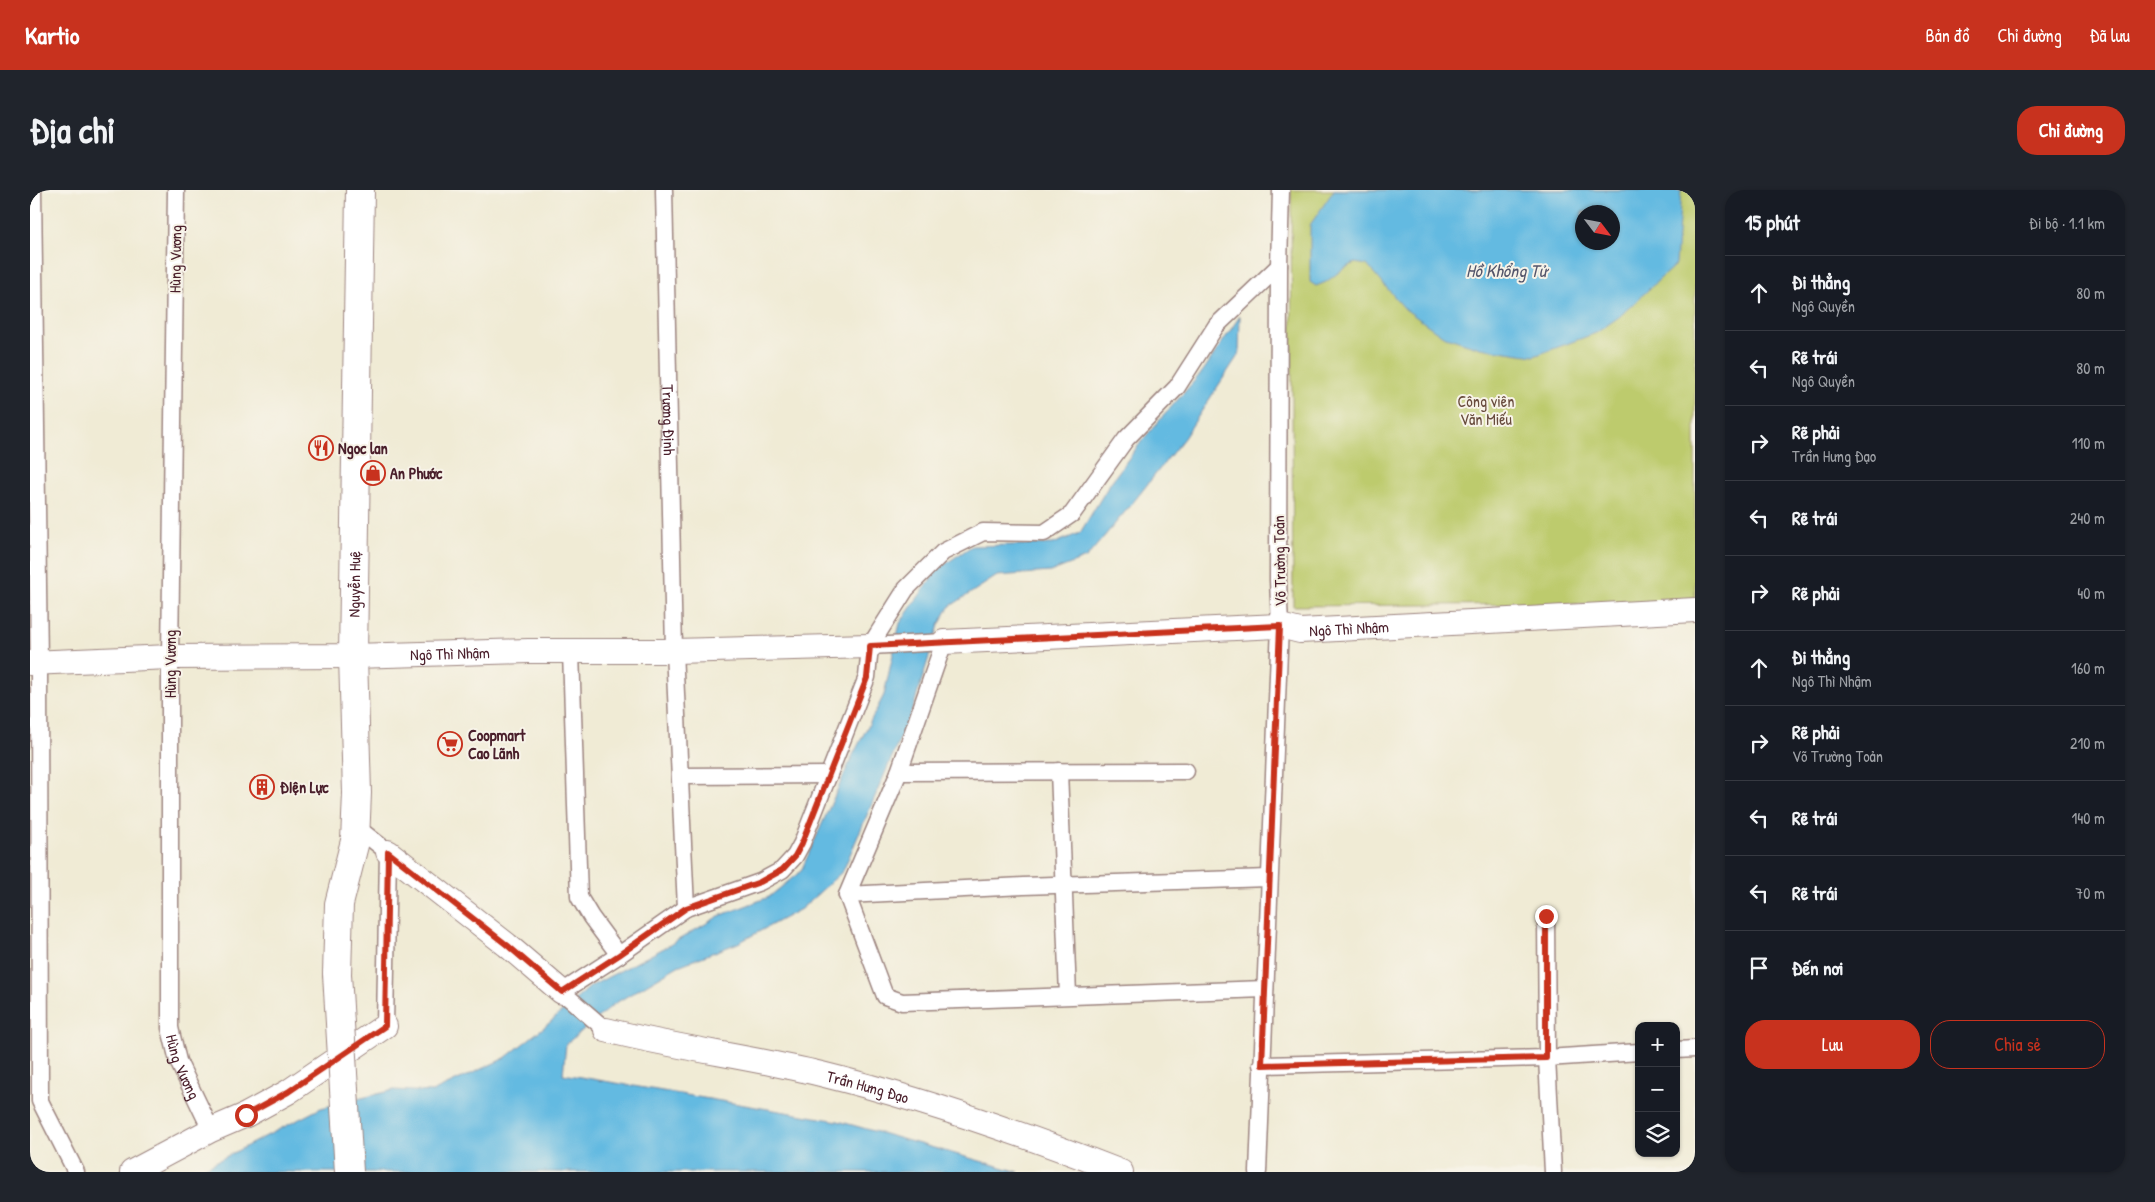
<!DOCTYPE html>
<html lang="vi">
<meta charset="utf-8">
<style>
body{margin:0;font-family:"Patrick Hand",sans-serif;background:#20242c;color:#f1f3f6}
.controls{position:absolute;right:15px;bottom:15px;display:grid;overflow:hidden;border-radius:10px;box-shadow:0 1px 4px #0004}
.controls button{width:45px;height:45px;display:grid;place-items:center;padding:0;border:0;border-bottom:1px solid #363941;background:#171b24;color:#f1f3f6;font:25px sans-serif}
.compass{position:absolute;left:1545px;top:15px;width:45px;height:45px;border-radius:50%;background:#171b24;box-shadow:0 1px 4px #0004;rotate:122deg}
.stop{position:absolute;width:15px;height:15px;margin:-11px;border:4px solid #c8321e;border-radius:50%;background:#fff}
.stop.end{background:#c8321e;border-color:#fff;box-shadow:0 1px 5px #0008}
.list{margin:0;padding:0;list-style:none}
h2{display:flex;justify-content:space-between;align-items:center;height:65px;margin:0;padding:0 20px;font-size:21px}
h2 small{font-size:16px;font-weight:400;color:#9ea1a6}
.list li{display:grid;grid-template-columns:32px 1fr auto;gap:15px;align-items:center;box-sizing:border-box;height:75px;padding:0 20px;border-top:1px solid #363941}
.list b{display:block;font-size:19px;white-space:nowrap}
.list p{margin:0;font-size:16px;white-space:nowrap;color:#9ea1a6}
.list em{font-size:16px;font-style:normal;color:#9ea1a6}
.actions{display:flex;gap:10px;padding:15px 20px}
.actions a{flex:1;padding:11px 0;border:1px solid #c8321e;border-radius:20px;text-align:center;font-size:18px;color:#c8321e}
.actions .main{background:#c8321e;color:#fff}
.icon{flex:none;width:28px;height:28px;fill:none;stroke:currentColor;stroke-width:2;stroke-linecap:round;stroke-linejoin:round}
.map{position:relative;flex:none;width:1665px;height:982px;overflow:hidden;border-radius:20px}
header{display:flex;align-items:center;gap:30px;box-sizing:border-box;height:70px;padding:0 25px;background:#c8321e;color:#fff}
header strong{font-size:24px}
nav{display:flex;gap:28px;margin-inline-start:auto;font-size:18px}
.intro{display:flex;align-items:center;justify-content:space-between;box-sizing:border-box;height:120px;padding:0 30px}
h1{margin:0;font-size:35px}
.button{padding:12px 22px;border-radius:20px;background:#c8321e;color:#fff;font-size:18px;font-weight:700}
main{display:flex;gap:30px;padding:0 30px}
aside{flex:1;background:#171b24;border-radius:20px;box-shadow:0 1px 4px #0004}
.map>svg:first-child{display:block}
.green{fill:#bdcb6d;stroke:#84754c;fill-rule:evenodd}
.water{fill:#64bae1;stroke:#576c86;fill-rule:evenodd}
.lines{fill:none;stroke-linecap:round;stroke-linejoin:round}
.street-casing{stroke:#9d8580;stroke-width:19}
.secondary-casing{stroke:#9d8580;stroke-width:26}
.highway-casing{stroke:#9d8580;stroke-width:30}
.street{stroke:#fff;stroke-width:16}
.secondary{stroke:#fff;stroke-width:24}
.highway{stroke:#fff;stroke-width:28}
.highway-bridge-casing{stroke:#9d8580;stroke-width:30;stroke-linecap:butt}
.highway-bridge{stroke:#fff;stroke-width:28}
.route{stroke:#c8321e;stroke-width:6}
.labels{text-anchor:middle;stroke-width:4;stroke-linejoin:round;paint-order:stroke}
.street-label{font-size:16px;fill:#4a1f2b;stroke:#f7f3e8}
.park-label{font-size:16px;fill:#674a3c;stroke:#f7f3e8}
.poi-label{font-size:16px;font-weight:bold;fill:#4a1f2b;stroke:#f7f3e8;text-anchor:start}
.water-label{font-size:18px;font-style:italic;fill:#53556b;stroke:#f7f3e8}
</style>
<header>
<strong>Kartio</strong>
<nav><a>Bản đồ</a><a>Chỉ đường</a><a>Đã lưu</a></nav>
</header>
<div class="intro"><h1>Địa chỉ</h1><a class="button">Chỉ đường</a></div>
<main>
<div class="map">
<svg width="1665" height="982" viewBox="0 0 1665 982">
<rect width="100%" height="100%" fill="#f7f3e8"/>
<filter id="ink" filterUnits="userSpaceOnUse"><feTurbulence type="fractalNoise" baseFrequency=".02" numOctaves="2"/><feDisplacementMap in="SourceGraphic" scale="10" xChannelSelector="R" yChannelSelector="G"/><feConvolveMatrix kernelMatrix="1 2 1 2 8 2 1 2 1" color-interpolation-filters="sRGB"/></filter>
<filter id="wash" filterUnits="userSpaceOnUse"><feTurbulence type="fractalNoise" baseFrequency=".0096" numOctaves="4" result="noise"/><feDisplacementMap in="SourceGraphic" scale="20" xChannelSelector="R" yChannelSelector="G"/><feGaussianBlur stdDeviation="1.12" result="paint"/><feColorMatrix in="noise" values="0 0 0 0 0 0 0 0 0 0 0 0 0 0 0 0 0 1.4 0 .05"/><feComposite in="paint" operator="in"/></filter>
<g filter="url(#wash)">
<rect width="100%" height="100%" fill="#f0ebd5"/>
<!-- green -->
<path class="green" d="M1261,0H1665V413L1263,416ZM1552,22H1582V52H1552Z"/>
<!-- water -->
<g class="water">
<path d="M1304,0H1651L1646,74L1589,127L1566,143L1504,166L1450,158L1413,146L1375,119L1337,75L1325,73L1313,79L1296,92L1286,96L1280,92V35ZM1552,22H1582V52H1552Z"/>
<path d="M1210,126L1209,164L1154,248L1105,310L1056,368L1020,382L967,386L919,417L909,435L883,518L813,681L771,719L708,753L648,776L584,814L536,854L533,884L808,931L989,982H166L291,918L364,900L402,902L475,868L518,834L561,796L638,756L689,726L739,707L771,681L822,567L854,505L870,433L908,379L942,356L1023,354L1050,343L1081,292L1114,248L1173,181Z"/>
</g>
</g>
<g filter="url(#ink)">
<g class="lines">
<defs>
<g id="street">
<path d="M3,0L9,473L10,911L46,982"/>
<path id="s1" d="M146,0L140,467V838L148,871L181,940"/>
<path id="s2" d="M634,0L644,461L656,718"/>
<path d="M840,456L914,452L869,582L817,705L855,806L872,812L1235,799"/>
<path d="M541,462L549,707L561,727L589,765"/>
<path d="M1029,581L1038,805"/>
<path d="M869,582L1156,581"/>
<path d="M650,586L799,585"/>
<path d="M325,636L358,662L355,836"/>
<path d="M817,705L993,696L1239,688"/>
<path d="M1516,726L1517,868L1523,982"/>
<path d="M576,840L532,802L589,765L656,718L730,692L752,680L765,666L772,653L837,487L840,456L876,399L913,362L953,342L1014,343L1042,324L1096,249L1147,197L1186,136L1249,76"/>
<path d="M1646,860L1665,859"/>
<path d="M1231,875L1517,868L1609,862"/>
<path d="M1228,982L1250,436L1248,390L1249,76L1251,0"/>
</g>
<g id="secondary">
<path id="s3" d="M914,452L1250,436L1270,441L1665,420"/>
<path id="s4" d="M0,473L140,467L323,466L499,461H644L840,456"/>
<path d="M358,662L477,755L532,802"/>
<path id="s5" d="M576,840C647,858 720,867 791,884C893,909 993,944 1091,982"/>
<path d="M102,982L181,940L216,925L258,902L355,836"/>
</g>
<g id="highway">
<path id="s6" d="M307,784L309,714L325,651L327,603L323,466L330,0"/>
</g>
</defs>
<!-- street casing -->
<use href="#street" class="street-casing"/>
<!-- secondary casing -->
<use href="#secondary" class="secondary-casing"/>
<!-- highway casing -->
<use href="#highway" class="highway-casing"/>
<!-- street -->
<use href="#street" class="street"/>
<!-- secondary -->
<use href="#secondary" class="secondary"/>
<!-- highway -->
<use href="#highway" class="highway"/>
<defs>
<path id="highway-bridge" d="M307,784L319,982"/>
</defs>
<!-- highway-bridge casing -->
<use href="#highway-bridge" class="highway-bridge-casing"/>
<!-- highway-bridge -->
<use href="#highway-bridge" class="highway-bridge"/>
</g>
</g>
<g class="lines" filter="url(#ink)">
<!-- route -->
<path class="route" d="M216,925L258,902L355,836L358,662L477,755L532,802L589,765L656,718L730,692L752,680L765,666L772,653L837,488L840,456L1250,436L1232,875L1516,868V726"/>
</g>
<!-- icons -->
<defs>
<symbol id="restaurant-ring" viewBox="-11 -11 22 22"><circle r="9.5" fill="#f7f3e8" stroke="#c8321e" stroke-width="1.5"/><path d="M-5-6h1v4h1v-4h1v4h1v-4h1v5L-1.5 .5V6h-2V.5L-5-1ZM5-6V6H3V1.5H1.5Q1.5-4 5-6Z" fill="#c8321e"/></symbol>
<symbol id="shop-ring" viewBox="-11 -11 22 22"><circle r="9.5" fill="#f7f3e8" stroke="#c8321e" stroke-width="1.5"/><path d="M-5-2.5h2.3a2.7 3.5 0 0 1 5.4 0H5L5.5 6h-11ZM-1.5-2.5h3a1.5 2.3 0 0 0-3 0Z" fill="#c8321e"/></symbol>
<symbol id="supermarket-ring" viewBox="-11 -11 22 22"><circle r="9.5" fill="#f7f3e8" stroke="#c8321e" stroke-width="1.5"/><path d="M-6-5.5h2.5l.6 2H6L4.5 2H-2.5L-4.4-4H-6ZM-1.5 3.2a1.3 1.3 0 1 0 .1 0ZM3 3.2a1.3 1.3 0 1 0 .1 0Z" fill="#c8321e"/></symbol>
<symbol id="building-ring" viewBox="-11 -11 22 22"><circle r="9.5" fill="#f7f3e8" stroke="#c8321e" stroke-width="1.5"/><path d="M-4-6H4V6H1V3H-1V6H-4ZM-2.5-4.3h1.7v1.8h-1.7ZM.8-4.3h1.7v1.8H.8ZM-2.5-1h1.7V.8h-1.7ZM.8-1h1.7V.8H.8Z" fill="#c8321e"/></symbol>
</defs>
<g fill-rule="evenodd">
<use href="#restaurant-ring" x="277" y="244" width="28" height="28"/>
<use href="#shop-ring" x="329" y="269" width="28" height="28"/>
<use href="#supermarket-ring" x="406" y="540" width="28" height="28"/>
<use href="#building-ring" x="218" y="583" width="28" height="28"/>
</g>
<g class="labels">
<!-- street labels -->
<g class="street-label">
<text transform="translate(145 69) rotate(-89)" y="6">Hùng Vương</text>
<text dy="6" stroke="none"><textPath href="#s2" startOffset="230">Trương Định</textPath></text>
<text transform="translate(1249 371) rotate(-91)" y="6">Võ Trường Toản</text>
<text dy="6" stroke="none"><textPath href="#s6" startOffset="392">Nguyễn Huệ</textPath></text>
<text dy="6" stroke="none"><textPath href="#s3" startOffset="406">Ngô Thì Nhậm</textPath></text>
<text dy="6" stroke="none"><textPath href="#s4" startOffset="420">Ngô Thì Nhậm</textPath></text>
<text transform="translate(140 474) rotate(-90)" y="6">Hùng Vương</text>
<text dy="6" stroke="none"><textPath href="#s1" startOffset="879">Hùng Vương</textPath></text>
<text dy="6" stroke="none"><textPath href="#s5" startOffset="268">Trần Hưng Đạo</textPath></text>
</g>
<!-- park labels -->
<g class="park-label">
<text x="1456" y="217">Công viên<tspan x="1456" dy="18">Văn Miếu</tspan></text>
</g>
<!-- poi labels -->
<g class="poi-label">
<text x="308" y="264">Ngoc lan</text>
<text x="360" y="289">An Phước</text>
<text x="438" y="551">Coopmart<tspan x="438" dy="18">Cao Lãnh</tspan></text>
<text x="250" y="603">ĐIện Lực</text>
</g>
<!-- water labels -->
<g class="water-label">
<text x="1476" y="87">Hồ Khổng Tử</text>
</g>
</g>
</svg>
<div class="controls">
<button>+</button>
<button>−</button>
<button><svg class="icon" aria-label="layers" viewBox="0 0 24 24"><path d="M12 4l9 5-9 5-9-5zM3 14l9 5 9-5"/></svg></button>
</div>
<svg class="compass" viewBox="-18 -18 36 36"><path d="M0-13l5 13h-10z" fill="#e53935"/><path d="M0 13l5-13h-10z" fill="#9ea1a6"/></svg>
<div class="stop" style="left:216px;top:925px"></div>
<div class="stop end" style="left:1516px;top:726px"></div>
</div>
<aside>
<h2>15 phút<small>Đi bộ · 1.1 km</small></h2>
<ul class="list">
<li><svg class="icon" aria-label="ahead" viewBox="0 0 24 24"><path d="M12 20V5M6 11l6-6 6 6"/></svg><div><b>Đi thẳng</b><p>Ngô Quyền</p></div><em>80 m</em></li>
<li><svg class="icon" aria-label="left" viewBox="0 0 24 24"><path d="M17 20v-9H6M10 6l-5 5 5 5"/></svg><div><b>Rẽ trái</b><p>Ngô Quyền</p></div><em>80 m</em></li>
<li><svg class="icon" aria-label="right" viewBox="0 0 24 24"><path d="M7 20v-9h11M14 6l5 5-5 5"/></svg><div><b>Rẽ phải</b><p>Trần Hưng Đạo</p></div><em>110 m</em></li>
<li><svg class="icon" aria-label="left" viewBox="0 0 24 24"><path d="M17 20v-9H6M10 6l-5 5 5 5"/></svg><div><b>Rẽ trái</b></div><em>240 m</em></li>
<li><svg class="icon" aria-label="right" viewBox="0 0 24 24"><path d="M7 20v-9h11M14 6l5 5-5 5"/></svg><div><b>Rẽ phải</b></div><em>40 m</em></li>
<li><svg class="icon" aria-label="ahead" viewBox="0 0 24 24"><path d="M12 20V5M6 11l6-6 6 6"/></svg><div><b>Đi thẳng</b><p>Ngô Thì Nhậm</p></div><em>160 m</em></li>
<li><svg class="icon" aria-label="right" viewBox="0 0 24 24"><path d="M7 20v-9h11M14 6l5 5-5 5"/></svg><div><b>Rẽ phải</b><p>Võ Trường Toản</p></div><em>210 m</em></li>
<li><svg class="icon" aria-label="left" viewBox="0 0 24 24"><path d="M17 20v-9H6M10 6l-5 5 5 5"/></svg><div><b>Rẽ trái</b></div><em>140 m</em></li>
<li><svg class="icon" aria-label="left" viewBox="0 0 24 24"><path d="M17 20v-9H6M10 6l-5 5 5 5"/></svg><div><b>Rẽ trái</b></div><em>70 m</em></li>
<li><svg class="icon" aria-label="arrive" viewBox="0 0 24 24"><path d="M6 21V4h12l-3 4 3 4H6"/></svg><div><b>Đến nơi</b></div></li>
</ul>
<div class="actions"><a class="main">Lưu</a><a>Chia sẻ</a></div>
</aside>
</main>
